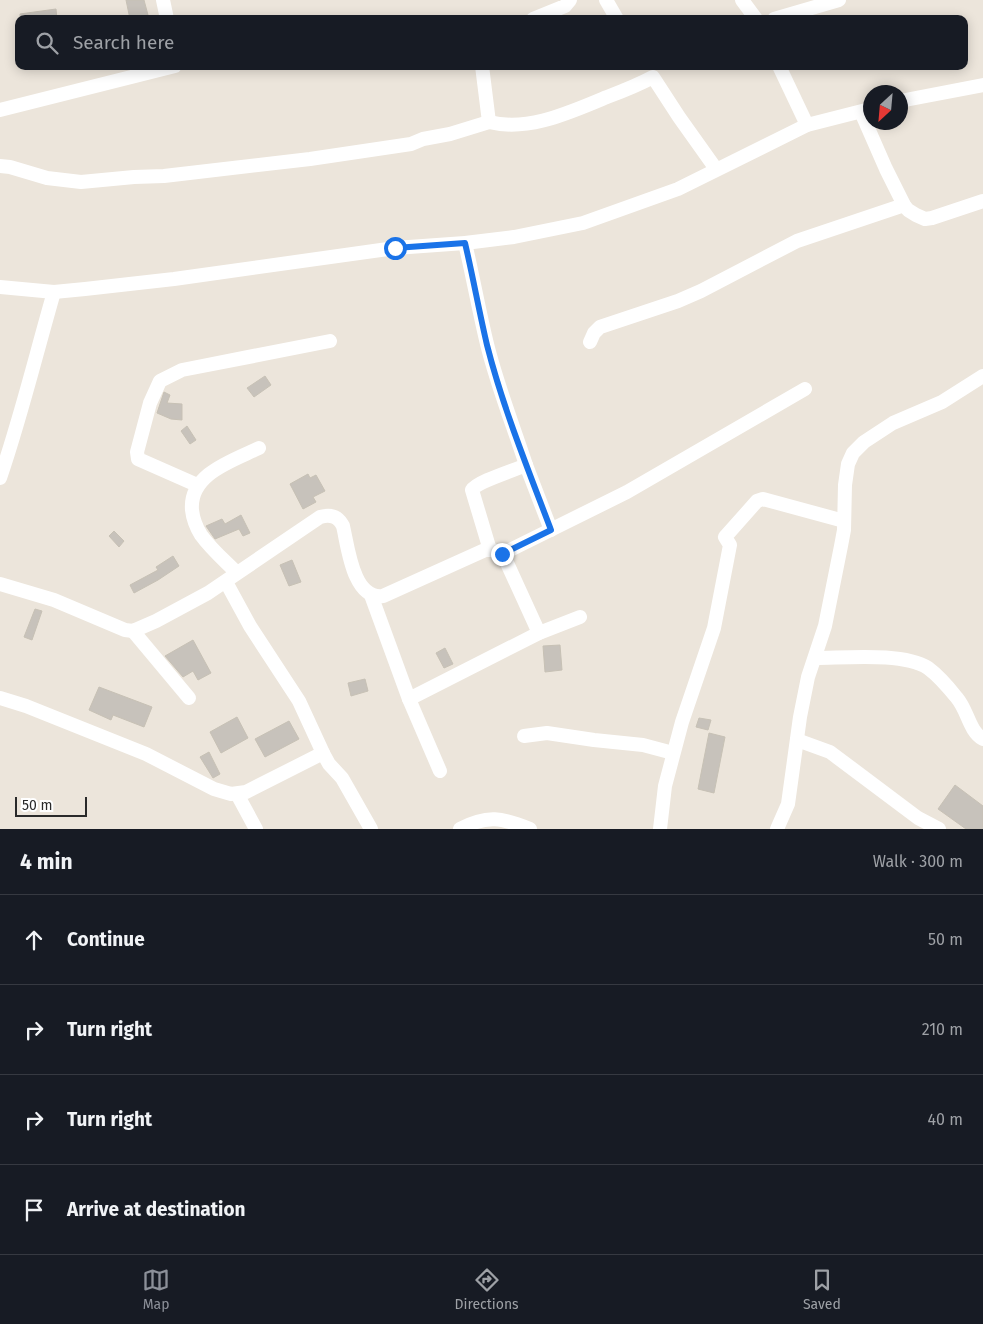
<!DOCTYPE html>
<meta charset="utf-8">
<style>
body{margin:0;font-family:"Fira Sans",sans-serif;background:#20242c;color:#f1f3f6}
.compass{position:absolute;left:863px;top:85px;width:45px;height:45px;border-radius:50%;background:#171b24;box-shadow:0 2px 12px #0003;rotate:206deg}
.scale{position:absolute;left:15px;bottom:12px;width:72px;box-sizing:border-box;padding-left:5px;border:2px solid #2a2a2a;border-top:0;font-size:14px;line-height:18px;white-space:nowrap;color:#2a2a2a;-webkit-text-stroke:4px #fff;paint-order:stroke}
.stop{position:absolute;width:15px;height:15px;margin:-11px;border:4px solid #1a73e8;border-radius:50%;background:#fff}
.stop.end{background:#1a73e8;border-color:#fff;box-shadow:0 1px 5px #0008}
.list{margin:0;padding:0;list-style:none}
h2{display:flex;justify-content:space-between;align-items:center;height:65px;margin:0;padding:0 20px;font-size:21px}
h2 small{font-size:16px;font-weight:400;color:#9ea1a6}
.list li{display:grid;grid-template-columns:32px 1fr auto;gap:15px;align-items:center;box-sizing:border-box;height:90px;padding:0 20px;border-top:1px solid #363941}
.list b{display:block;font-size:19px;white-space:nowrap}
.list em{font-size:16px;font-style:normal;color:#9ea1a6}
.icon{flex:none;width:28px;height:28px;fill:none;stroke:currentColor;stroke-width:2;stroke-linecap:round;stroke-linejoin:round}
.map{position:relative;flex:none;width:983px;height:829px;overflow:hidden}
.search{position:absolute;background:#171b24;box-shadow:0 2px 12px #0003;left:15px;right:15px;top:15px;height:55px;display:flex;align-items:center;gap:12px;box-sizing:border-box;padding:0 18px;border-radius:10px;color:#9ea1a6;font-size:19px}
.sheet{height:425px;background:#171b24}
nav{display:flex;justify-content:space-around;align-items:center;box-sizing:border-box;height:70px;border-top:1px solid #363941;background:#171b24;font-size:14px;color:#9ea1a6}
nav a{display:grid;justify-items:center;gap:2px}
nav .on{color:#8c9099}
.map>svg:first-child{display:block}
.building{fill:#c7c2bb;stroke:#c7c1b5}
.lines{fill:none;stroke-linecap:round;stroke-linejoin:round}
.minor{stroke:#fff;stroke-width:14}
.route{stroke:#1a73e8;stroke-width:6}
</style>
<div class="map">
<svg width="983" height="829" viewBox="0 0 983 829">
<rect width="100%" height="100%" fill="#ece5db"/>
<!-- building -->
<g class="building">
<path d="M126,0H144L148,15L130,19Z"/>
<path d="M56,9L57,19H20V14Z"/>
<path d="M265,376L271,385L254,397L247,388Z"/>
<path d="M164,392L170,395L167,403L182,404V420L171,419L157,413Z"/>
<path d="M187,426L196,440L190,444L181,431Z"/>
<path d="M308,474L310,478L316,475L325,491L313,497L316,502L303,509L290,484Z"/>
<path d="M241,515L250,533L243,536L239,529L215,539L206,526L222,519L225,524Z"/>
<path d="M114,531L124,541L119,547L109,536Z"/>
<path d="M173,556L179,566L158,580L134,593L130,585L158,570L156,567Z"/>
<path d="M292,560L301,582L289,586L280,565Z"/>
<path d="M35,609L42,611L32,640L24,637Z"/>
<path d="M193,640L211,673L198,680L193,671L183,677L165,656Z"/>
<path d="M560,645L562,670L545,672L543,646Z"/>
<path d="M445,648L453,664L444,668L436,653Z"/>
<path d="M365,679L368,691L351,696L348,683Z"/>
<path d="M99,687L152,707L144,727L113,715L111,720L89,710Z"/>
<path d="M237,717L248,738L221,753L210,732Z"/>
<path d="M699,718L711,720L708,730L696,727Z"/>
<path d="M289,721L299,739L265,757L255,739Z"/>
<path d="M709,733L725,737L714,793L698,789Z"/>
<path d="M209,752L220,774L213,778L200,757Z"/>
<path d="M955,785L983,806V829H966L938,809Z"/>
</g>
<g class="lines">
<!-- minor -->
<g class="minor">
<path d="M163,0L167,19"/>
<path d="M606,0L617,19"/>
<path d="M742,0L756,19"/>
<path d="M533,19L565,6L570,0"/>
<path d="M774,19L839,0"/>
<path d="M779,66L807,125"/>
<path d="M900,101L983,85"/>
<path d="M0,110L175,66"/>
<path d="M861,112L886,169L904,205L908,210L916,215L925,219L932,218L983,201"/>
<path d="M489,122C529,132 570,112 607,97C623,91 638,85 653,77L679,117L716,169"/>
<path d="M0,166L10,167L47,178L81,182L134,177L164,176L310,159L411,144L423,139L450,134L489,122L482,66"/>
<path d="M465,243C473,277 479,311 487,344C497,385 513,425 526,465C515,470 476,482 472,490L490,550"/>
<path d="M0,287L54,292L85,289L174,279L395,248L465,243L514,237L583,223L678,189L807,125L870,109"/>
<path d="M590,342L594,333L600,327L678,301L701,291L797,241L904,205"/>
<path d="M526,465L551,530"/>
<path d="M0,478C21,417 36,354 54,292"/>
<path d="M197,485L138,459L137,452L150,403L160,381L182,370L330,341"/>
<path d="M502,554L627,492L805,389"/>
<path d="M236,572C224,560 211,549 201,535C196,527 193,519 192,510C189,474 232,461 259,448"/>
<path d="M226,582L250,626L299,701L323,753"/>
<path d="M0,584L54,600L125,630L133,631L156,621L208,593L320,517C330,514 338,516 343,526C348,547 353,600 383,596L485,550C497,549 501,553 507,563L539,633"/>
<path d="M371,595L409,699L440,771"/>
<path d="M133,631L189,698"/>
<path d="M815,658C845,658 903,652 928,668C939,676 949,688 957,698C968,711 969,731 983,739"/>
<path d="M0,698L26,706L146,754L214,789L231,794L246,792L323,753L329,764L342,778L371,829"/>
<path d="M409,699L539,633L580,617"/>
<path d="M524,736L547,733L594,740L643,745L673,753"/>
<path d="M797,740L830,752L918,818L939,829"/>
<path d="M237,794L256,829"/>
<path d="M460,829C488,814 502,818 530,829"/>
<path d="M660,829L665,786L682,722L714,628L730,545L725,537L757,501L763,499L844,521"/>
<path d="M777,829L788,804L800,717L808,677L825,626L841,546L844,530L845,485L848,464L853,453L864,442L893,423L942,402L983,376"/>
</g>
</g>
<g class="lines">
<!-- route -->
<path class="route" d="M395,248L465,243C473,277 479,311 487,345C503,408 528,469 551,530L502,554"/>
</g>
</svg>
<svg class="compass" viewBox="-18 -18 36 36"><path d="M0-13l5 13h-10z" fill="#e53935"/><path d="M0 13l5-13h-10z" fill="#9ea1a6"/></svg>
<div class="scale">50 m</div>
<div class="stop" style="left:395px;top:248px"></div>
<div class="stop end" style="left:502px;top:554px"></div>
<div class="search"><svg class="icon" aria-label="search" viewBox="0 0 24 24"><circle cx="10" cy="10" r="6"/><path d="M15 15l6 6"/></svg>Search here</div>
</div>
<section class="sheet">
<h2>4 min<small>Walk · 300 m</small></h2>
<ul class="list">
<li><svg class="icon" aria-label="ahead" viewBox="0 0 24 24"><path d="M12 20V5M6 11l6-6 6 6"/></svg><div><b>Continue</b></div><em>50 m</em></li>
<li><svg class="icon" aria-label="right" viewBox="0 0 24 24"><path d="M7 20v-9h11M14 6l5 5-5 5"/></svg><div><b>Turn right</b></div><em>210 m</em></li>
<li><svg class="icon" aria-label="right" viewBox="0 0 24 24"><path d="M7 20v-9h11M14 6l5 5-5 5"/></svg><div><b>Turn right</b></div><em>40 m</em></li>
<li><svg class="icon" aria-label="arrive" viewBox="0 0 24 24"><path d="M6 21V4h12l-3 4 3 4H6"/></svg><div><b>Arrive at destination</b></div></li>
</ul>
</section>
<nav>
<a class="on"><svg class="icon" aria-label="map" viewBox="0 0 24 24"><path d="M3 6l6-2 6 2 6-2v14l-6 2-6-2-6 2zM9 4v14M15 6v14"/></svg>Map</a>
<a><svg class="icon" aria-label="directions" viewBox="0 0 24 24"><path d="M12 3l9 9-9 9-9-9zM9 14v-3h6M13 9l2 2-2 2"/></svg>Directions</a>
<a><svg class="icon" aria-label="saved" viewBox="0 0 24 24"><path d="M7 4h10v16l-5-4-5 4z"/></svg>Saved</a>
</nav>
